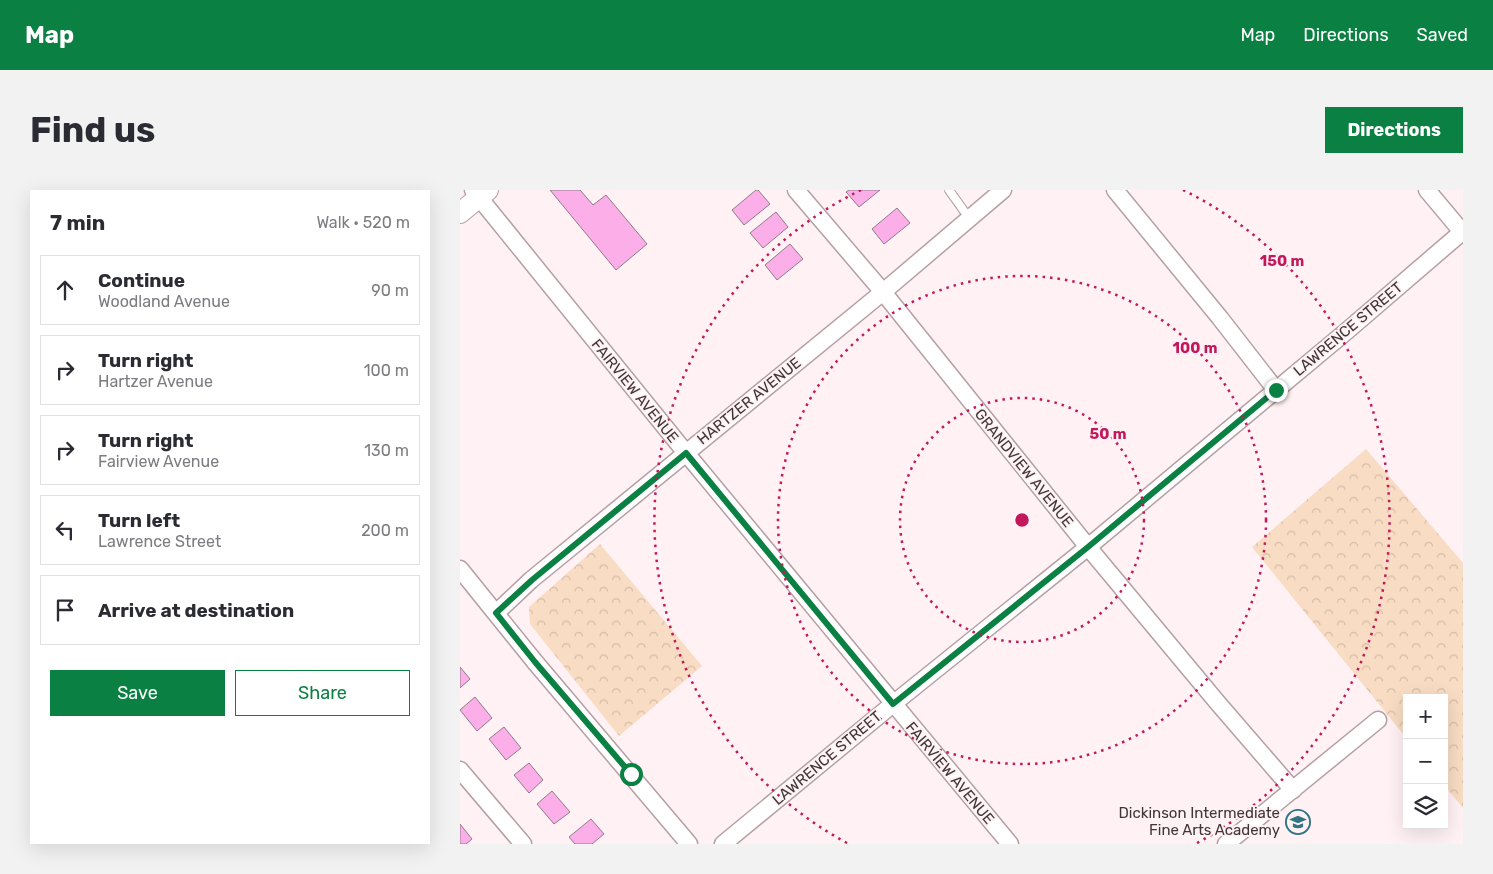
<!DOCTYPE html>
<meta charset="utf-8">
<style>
body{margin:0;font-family:Rubik,sans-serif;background:#f2f2f3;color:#2b2b33}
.controls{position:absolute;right:15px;bottom:15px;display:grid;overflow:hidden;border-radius:0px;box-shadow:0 5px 20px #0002}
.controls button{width:45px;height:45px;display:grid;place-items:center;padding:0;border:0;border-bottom:1px solid #e1e1e2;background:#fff;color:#2b2b33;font:25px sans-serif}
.stop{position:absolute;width:15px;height:15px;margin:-11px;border:4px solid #0b8043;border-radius:50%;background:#fff}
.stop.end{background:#0b8043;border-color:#fff;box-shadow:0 1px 5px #0008}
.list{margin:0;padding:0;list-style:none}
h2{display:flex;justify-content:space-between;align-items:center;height:65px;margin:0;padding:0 20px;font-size:21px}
h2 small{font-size:16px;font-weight:400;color:#7c7c81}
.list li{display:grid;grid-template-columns:32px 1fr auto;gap:15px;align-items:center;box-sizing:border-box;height:70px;margin:0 10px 10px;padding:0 10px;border:1px solid #e1e1e2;border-radius:0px}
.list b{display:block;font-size:19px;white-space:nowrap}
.list p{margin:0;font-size:16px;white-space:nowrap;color:#7c7c81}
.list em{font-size:16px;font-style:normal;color:#7c7c81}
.actions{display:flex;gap:10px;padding:15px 20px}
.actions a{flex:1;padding:11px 0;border:1px solid #0b8043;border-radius:0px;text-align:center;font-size:18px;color:#0b8043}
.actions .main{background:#0b8043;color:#fff}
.icon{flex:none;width:28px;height:28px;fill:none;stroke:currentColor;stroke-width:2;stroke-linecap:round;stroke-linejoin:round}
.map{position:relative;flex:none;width:1003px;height:654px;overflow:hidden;border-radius:0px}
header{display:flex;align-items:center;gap:30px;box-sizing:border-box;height:70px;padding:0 25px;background:#0b8043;color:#fff}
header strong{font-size:24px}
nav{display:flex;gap:28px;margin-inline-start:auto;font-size:18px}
.intro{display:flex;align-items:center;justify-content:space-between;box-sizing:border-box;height:120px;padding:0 30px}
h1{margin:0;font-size:35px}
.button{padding:12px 22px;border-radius:0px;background:#0b8043;color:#fff;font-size:18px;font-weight:700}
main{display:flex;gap:30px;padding:0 30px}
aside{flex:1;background:#fff;border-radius:0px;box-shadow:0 5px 20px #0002}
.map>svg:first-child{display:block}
.forest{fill:url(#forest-crowns)}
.building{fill:#fbaee8;stroke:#8c7d88}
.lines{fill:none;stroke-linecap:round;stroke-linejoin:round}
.service-casing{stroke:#b4a0a3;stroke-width:10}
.minor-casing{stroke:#b4a0a3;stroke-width:19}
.tertiary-casing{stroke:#b4a0a3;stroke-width:22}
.service{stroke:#fff;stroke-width:8}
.minor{stroke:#fff;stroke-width:16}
.tertiary{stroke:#fff;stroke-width:20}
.route{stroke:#0b8043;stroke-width:6}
.ring{fill:none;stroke:#c2185b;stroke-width:2.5;stroke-dasharray:2.5 5}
.labels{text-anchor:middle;stroke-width:4;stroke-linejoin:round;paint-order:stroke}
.street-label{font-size:15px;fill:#3e3637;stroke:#fff1f4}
.poi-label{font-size:15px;fill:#3e3637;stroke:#fff1f4;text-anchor:end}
.centre{fill:#c2185b;stroke:#fff1f4;stroke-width:2.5}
.ring-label{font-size:15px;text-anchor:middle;font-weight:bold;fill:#c2185b;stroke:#fff1f4;stroke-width:4;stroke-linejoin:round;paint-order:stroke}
</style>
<header>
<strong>Map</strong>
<nav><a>Map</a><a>Directions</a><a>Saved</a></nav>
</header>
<div class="intro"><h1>Find us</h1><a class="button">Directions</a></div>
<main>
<aside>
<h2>7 min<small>Walk · 520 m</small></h2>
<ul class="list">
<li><svg class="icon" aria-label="ahead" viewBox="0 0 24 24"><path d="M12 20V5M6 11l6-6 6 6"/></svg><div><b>Continue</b><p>Woodland Avenue</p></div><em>90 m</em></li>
<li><svg class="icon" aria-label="right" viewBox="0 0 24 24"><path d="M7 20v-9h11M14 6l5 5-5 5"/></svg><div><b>Turn right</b><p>Hartzer Avenue</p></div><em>100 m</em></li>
<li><svg class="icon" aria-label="right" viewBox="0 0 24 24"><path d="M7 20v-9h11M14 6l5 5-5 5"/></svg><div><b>Turn right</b><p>Fairview Avenue</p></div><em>130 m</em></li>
<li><svg class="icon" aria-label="left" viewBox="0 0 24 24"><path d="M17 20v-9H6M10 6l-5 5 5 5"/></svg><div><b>Turn left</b><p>Lawrence Street</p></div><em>200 m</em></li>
<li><svg class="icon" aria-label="arrive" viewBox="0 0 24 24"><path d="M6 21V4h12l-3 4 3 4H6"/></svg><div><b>Arrive at destination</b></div></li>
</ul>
<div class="actions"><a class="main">Save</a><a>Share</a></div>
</aside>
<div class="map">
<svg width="1003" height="654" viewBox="0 0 1003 654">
<defs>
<pattern id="forest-crowns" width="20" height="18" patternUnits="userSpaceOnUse" patternTransform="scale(1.25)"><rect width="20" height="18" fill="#f8dcc3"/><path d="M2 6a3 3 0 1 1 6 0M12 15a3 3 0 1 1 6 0" fill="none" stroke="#d6bda8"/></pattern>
</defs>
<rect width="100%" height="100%" fill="#fff1f4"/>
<!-- forest -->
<g class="forest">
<path d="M906,259L1003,373V618L984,595V508H947V549L792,357Z"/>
<path d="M140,354L242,476L159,546L70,434L69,417Z"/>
</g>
<!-- building -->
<g class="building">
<path d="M90,0H120L133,15L146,5L187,54L156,80Z"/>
<path d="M296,0H298L310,14L284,35L272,20Z"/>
<path d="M389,0H420L399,17L386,2Z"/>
<path d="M437,18L450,33L424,54L412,39Z"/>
<path d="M316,22L328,37L303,58L290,43Z"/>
<path d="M330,54L343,69L317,90L305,75Z"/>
<path d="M0,477L10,489L0,498Z"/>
<path d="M15,507L32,528L17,541L0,520Z"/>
<path d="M44,537L61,558L46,570L29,549Z"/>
<path d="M69,573L83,590L69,603L54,585Z"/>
<path d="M92,601L110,622L94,634L77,614Z"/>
<path d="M131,629L144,644L132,654H115L109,647Z"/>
<path d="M0,634L12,649L6,654H0Z"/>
</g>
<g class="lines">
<defs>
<path id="service" d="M489,0L509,28"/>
<g id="minor">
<path d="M13,0L226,263L550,654"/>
<path d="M336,0L423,102L628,357L757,512L833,600"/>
<path d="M655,0L760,128L816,200"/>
<path d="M967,0L1003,43"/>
<path d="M0,379L75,472L229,654"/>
<path d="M36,423L71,390L423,102L543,0"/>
<path d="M0,580L63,654"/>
<path d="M263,654L433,514L628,357L888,140L1002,42"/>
<path d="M766,654L918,530"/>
</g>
<path id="tertiary" d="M0,23L28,0"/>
</defs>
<!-- service casing -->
<use href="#service" class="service-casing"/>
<!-- minor casing -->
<use href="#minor" class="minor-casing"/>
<!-- tertiary casing -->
<use href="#tertiary" class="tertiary-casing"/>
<!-- service -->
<use href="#service" class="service"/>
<!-- minor -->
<use href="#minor" class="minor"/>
<!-- tertiary -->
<use href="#tertiary" class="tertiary"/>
</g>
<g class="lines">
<!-- route -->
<path class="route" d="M171,584L75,472L36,423L72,390L226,263L433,514L628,357L816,200"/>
</g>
<!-- distance rings -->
<g class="ring">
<circle cx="562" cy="330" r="122"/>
<circle cx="562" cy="330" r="244"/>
<path d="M387 653A367 367 0 0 1 401 0M723 0A367 367 0 0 1 737 653"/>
</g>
<!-- icons -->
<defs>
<symbol id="school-ring" viewBox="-11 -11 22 22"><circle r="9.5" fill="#fff1f4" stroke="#317485" stroke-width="1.5"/><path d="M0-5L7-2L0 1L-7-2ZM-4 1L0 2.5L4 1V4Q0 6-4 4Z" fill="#317485"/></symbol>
</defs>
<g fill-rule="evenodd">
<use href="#school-ring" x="824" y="618" width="28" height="28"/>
</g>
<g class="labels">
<!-- street labels -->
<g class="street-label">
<text transform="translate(888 139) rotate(-40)" y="5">LAWRENCE STREET</text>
<text transform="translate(175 201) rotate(51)" y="5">FAIRVIEW AVENUE</text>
<text transform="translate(289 211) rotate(-39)" y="5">HARTZER AVENUE</text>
<text transform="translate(564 278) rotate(51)" y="5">GRANDVIEW AVENUE</text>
<text transform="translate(367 568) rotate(-40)" y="5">LAWRENCE STREET</text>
<text transform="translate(490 583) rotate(50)" y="5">FAIRVIEW AVENUE</text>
</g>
<!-- poi labels -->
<g class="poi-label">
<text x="820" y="628">Dickinson Intermediate<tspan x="820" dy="17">Fine Arts Academy</tspan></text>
</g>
</g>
<circle cx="562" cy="330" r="8" class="centre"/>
<g class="ring-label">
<text x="822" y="76">150 m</text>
<text x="735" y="163">100 m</text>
<text x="648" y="249">50 m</text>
</g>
</svg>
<div class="controls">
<button>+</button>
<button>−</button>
<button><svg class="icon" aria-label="layers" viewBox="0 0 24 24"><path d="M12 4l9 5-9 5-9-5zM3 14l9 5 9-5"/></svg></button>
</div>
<div class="stop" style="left:171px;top:584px"></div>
<div class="stop end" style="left:816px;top:200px"></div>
</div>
</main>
